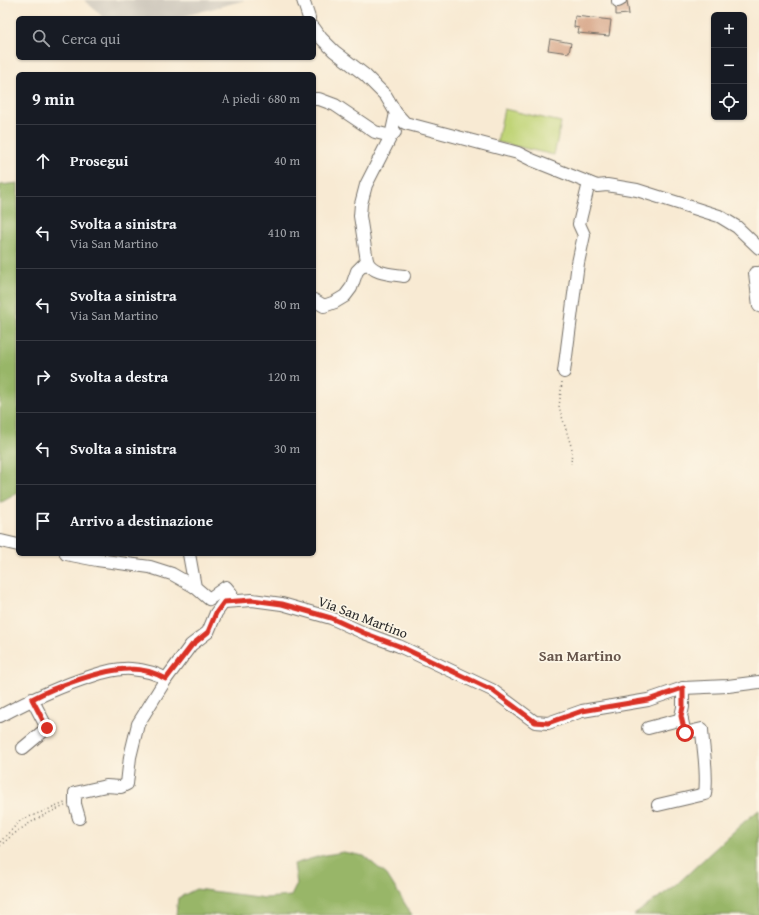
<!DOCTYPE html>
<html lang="it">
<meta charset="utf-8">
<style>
body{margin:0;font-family:"Gentium Book Plus",serif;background:#20242c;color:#f1f3f6}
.controls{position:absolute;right:12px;top:12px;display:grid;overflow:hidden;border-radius:6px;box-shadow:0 1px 3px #0004}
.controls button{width:36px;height:36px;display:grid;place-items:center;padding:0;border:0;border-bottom:1px solid #363941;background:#171b24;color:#f1f3f6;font:20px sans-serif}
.stop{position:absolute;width:12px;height:12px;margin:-9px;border:3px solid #d93025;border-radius:50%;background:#fff}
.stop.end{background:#d93025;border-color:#fff;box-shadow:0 1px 4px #0008}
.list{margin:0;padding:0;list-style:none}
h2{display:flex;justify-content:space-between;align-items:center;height:52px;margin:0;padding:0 16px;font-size:17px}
h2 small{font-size:13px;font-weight:400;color:#9ea1a6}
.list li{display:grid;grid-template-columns:26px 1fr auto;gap:12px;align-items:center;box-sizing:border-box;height:72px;padding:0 16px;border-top:1px solid #363941}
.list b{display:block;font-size:15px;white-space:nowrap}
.list p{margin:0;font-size:13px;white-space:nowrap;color:#9ea1a6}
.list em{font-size:13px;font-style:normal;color:#9ea1a6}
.icon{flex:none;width:22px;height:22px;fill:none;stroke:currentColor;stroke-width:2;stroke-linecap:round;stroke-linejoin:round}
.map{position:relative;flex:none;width:759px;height:915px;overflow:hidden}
.search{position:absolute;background:#171b24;box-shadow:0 1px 3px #0004;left:16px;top:16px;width:300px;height:44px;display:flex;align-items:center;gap:10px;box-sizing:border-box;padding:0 14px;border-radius:6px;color:#9ea1a6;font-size:15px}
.panel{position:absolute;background:#171b24;box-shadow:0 1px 3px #0004;left:16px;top:72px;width:300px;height:484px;border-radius:6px}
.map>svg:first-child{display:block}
.industrial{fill:#c9c3b8}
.green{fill:#c0d477;stroke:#768051}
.forest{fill:#98b668;stroke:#62704a}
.building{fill:#d7a688}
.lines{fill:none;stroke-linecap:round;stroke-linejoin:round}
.minor-casing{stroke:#736e66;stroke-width:14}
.path{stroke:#736e66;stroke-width:1.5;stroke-dasharray:1 3;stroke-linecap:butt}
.minor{stroke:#fff;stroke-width:12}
.route{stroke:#d93025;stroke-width:5}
.labels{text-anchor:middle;stroke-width:3.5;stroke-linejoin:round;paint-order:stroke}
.street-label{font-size:14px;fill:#2b2b2b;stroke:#fcf5e5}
.neighbourhood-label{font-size:15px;font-weight:bold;fill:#67564c;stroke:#fcf5e5}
</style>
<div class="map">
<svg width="759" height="915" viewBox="0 0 759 915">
<rect width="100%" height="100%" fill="#fcf5e5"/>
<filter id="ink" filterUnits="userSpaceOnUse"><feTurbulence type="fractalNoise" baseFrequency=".025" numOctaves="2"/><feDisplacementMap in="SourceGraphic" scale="8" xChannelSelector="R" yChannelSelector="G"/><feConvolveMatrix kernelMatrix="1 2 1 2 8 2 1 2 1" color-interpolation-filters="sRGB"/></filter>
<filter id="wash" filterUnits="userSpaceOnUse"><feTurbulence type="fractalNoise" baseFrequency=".012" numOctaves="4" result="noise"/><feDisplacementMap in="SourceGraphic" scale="16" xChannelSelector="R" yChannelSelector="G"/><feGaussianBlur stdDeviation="0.9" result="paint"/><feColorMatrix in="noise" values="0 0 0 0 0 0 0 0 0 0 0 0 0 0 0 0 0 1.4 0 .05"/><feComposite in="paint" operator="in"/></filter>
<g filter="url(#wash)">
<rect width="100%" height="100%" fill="#f8ead3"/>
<!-- industrial -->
<path class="industrial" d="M84,0H245L177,18H104Z"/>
<!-- green -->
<path class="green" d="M504,109L561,122L554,155L497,142Z"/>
<!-- forest -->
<g class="forest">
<path d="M18,183V493L0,503V185Z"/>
<path d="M759,810V915H634L676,885L745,821Z"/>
<path d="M343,852L364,856L387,875L412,915H176L178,898L196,889L265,898L291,896L297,884L294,864L320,856Z"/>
</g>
<g id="blocks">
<!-- building -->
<g class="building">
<path d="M627,1L629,14L616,15V5Z"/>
<path d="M575,16L611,20L609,36L578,33L579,28L574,27Z"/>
<path d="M550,39L571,43L569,53L548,50Z"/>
</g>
</g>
</g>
<g filter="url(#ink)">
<use href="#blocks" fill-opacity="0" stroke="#736e66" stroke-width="1"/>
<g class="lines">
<defs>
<g id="minor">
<path d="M303,0L309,18"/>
<path d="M618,1L620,0"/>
<path d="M314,28L321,38L334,51L365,75L386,96L396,113L405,123L518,153L532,160L597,186L607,185L637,190L719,216L737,227L759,248"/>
<path d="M314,99H319L335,105L375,132L391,136L395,132"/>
<path d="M367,261C372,274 392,274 404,276"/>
<path d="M759,273H755L759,306"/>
<path d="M314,300L324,306L335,302L345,296L351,288L357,271L367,261L360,216L361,204L366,185L391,136L396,113"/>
<path d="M564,372L578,263L584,235L579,224L589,183"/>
<path d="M1,541L18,545"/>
<path d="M66,554L97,560L150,567L172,574L195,587"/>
<path d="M189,554L195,587L209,599L226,587L231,593L224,602"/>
<path d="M0,716C30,700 60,686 92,676C104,672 119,668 131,669C144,670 156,673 166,679"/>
<path d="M648,728L682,719"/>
<path d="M23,748L47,728L32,699"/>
<path d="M658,805L705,794C708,771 703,751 702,729L685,733L681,716L683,707V688"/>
<path d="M79,818L75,804V793L106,786L121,787L127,784L130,757L138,724L166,679L191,645L208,632L216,613L224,602L252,600L282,604L331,618L364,633L399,646L492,690L535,722L548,723L582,711L648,700L683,688L728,686L759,682"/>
</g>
</defs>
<!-- minor casing -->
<use href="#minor" class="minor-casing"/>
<!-- path -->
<g class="path">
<path d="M562,382L559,407L572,449L571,464"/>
<path d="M0,842L21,820L65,803"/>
<path d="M0,846C19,828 41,815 65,806"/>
</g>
<!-- minor -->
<use href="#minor" class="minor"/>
</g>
</g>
<g class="lines" filter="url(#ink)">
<!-- route -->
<path class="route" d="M47,728L32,699C54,687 106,668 130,669C143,669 156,673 166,679L192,645L208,632L216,613L224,602L252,600L282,604L331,618L364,633L399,646L492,690L535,722L548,723L582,711L648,700L683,688V707L681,716L685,733"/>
</g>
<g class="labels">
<!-- street labels -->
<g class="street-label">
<text transform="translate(363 617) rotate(21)" y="5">Via San Martino</text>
</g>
<!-- neighbourhood labels -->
<g class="neighbourhood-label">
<text x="580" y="661">San Martino</text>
</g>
</g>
</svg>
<div class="controls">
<button>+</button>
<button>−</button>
<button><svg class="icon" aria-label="locate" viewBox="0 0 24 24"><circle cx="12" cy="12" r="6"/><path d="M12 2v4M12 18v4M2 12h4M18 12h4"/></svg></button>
</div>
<div class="stop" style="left:685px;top:733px"></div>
<div class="stop end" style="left:47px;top:728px"></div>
<div class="search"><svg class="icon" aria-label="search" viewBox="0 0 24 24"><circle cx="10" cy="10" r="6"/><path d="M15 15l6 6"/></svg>Cerca qui</div>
<section class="panel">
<h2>9 min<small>A piedi · 680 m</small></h2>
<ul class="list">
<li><svg class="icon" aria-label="ahead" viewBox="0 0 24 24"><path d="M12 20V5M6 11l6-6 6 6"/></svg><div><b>Prosegui</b></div><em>40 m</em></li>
<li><svg class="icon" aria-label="left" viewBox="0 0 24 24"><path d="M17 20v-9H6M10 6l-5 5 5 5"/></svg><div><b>Svolta a sinistra</b><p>Via San Martino</p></div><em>410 m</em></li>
<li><svg class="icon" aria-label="left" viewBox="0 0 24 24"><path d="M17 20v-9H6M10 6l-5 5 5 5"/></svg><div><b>Svolta a sinistra</b><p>Via San Martino</p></div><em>80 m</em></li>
<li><svg class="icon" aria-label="right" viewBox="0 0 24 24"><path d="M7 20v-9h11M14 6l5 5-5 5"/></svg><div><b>Svolta a destra</b></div><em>120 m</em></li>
<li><svg class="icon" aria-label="left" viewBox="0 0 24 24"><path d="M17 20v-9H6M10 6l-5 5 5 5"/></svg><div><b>Svolta a sinistra</b></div><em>30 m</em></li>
<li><svg class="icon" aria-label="arrive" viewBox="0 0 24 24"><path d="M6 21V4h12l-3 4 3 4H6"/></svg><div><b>Arrivo a destinazione</b></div></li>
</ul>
</section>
</div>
